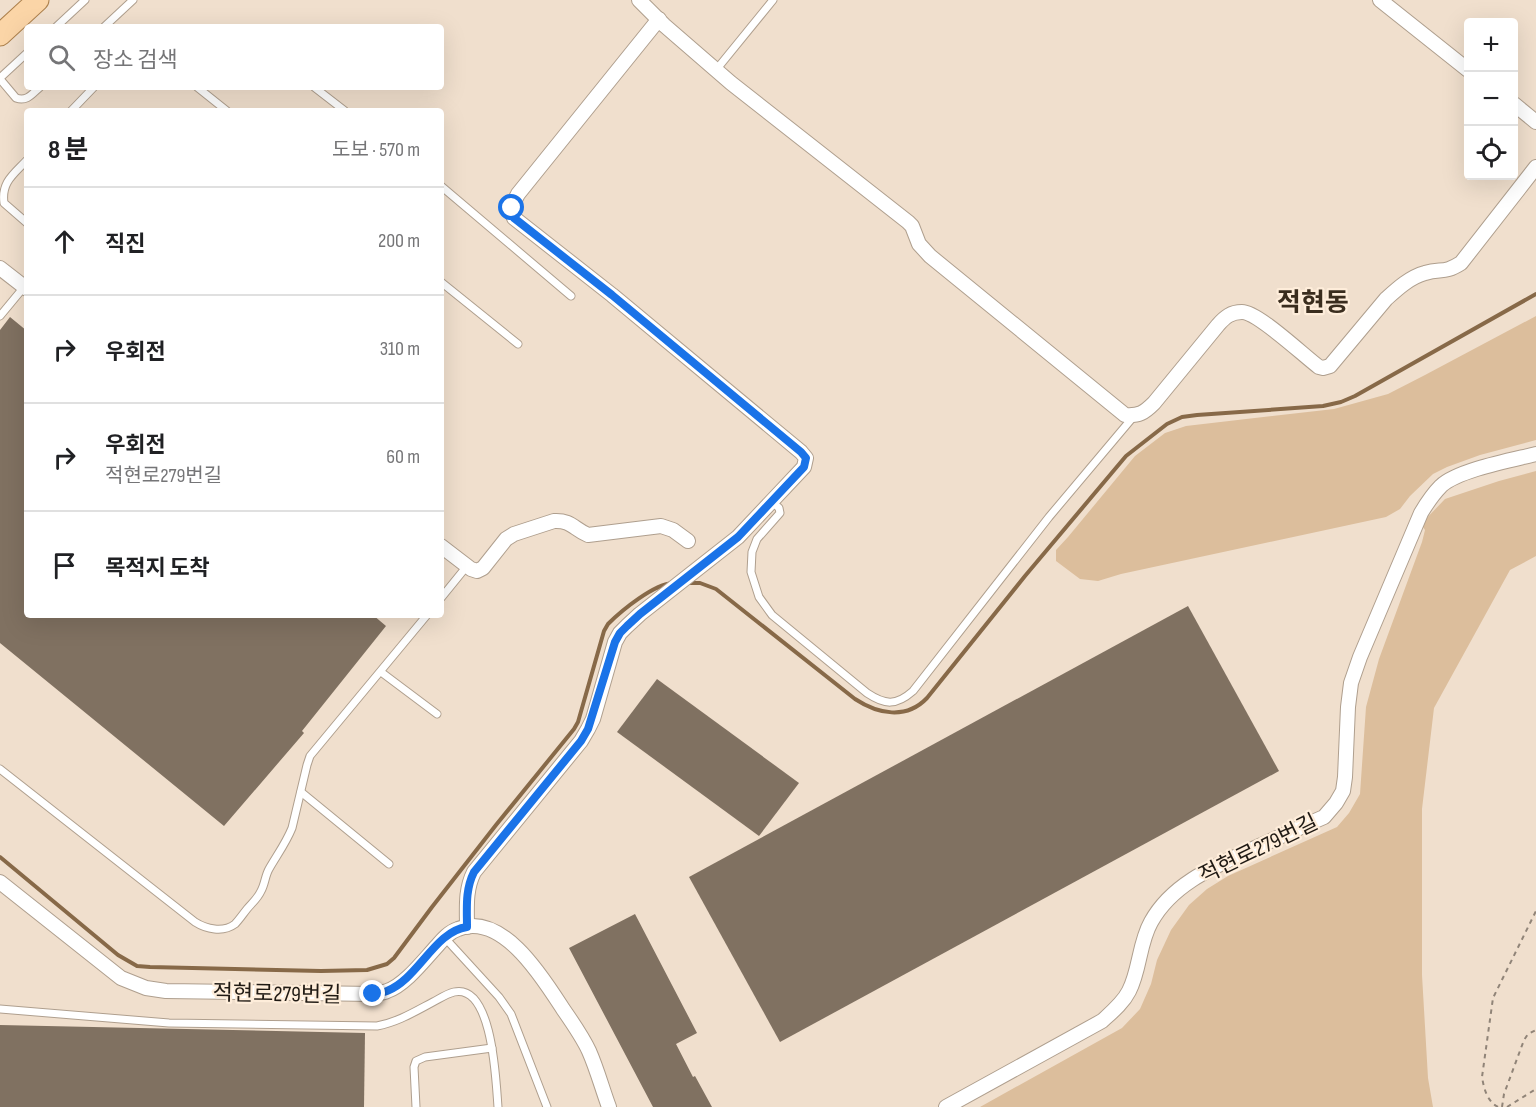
<!DOCTYPE html>
<html lang="ko">
<meta charset="utf-8">
<style>
body{margin:0;font-family:"Sofia Sans Condensed","Noto Sans KR",sans-serif;background:#f2f2f2;color:#202124}
.controls{position:absolute;right:18px;top:18px;display:grid;overflow:hidden;border-radius:6px;box-shadow:0 6px 24px #0002}
.controls button{width:54px;height:54px;display:grid;place-items:center;padding:0;border:0;border-bottom:2px solid #e0e0e0;background:#fff;color:#202124;font:30px sans-serif}
.stop{position:absolute;width:18px;height:18px;margin:-14px;border:4px solid #1a73e8;border-radius:50%;background:#fff}
.stop.end{background:#1a73e8;border-color:#fff;box-shadow:0 2px 6px #0008}
.list{margin:0;padding:0;list-style:none}
h2{display:flex;justify-content:space-between;align-items:center;height:78px;margin:0;padding:0 24px;font-size:26px}
h2 small{font-size:20px;font-weight:400;color:#757577}
.list li{display:grid;grid-template-columns:39px 1fr auto;gap:18px;align-items:center;box-sizing:border-box;height:108px;padding:0 24px;border-top:2px solid #e0e0e0}
.list b{display:block;font-size:22px;white-space:nowrap}
.list p{margin:0;font-size:20px;white-space:nowrap;color:#757577}
.list em{font-size:20px;font-style:normal;color:#757577}
.icon{flex:none;width:33px;height:33px;fill:none;stroke:currentColor;stroke-width:2;stroke-linecap:round;stroke-linejoin:round}
.map{position:relative;flex:none;width:1536px;height:1107px;overflow:hidden}
.search{position:absolute;background:#fff;box-shadow:0 6px 24px #0002;left:24px;top:24px;width:420px;height:66px;display:flex;align-items:center;gap:15px;box-sizing:border-box;padding:0 21px;border-radius:6px;color:#757577;font-size:22px}
.panel{position:absolute;background:#fff;box-shadow:0 6px 24px #0002;left:24px;top:108px;width:420px;height:510px;border-radius:6px}
.map>svg:first-child{display:block}
.green{fill:#dcbe9c}
.lines{fill:none;stroke-linecap:round;stroke-linejoin:round}
.stream{stroke:#876948;stroke-width:4}
.building{fill:#807161}
.lane-casing{stroke:#af9f8e;stroke-width:9}
.street-casing{stroke:#af9f8e;stroke-width:16}
.primary-casing{stroke:#ad814d;stroke-width:23}
.path{stroke:#908478;stroke-width:2;stroke-dasharray:4.5 4.5;stroke-linecap:butt}
.lane{stroke:#fff;stroke-width:7}
.street{stroke:#fff;stroke-width:14}
.primary{stroke:#fbd5a7;stroke-width:21}
.route{stroke:#1a73e8;stroke-width:8}
.labels{text-anchor:middle;stroke-width:4.5;stroke-linejoin:round;paint-order:stroke}
.street-label{font-size:22px;fill:#201a14;stroke:#feedda}
.quarter-label{font-size:26px;font-weight:bold;fill:#3a2d1e;stroke:#feedda}
</style>
<div class="map">
<svg width="1536" height="1107" viewBox="0 0 1536 1107">
<rect width="100%" height="100%" fill="#f0dfcd"/>
<!-- green -->
<g class="green">
<path d="M1536,316V440L1480,455L1447,467L1433,474L1410,496L1400,509L1386,517L1121,574L1098,581L1080,579L1056,561V550L1068,537L1135,456L1165,433L1186,426L1334,409L1388,394L1425,375Z"/>
<path d="M1536,471V556L1510,570L1434,708L1422,809V975L1428,1078L1433,1107H980L1122,1028L1140,1009L1151,984L1157,960L1171,930L1189,905L1207,889L1228,876L1337,827L1349,813L1360,794L1366,707L1379,659L1422,542L1425,530L1421,524L1445,499L1499,481Z"/>
</g>
<g class="lines">
<!-- stream -->
<g class="stream">
<path d="M686,583H700L716,589L855,699C878,714 906,720 927,698L1025,576L1126,456L1167,424L1182,417L1197,415L1323,406L1341,402L1355,396L1536,294"/>
<path d="M0,857L118,955L137,966L150,967L321,971L367,970L387,964L394,958L432,907L496,825L574,729L578,722L604,631L608,624C622,610 654,584 673,583"/>
</g>
</g>
<!-- building -->
<g class="building">
<path d="M10,317L27,331V615H373L386,626L302,731L304,733L224,826L0,643V330Z"/>
<path d="M1188,606L1279,771L780,1042L689,877Z"/>
<path d="M657,679L799,783L759,836L617,732Z"/>
<path d="M635,914L697,1033L676,1044L693,1077L695,1076L712,1107H653L569,948Z"/>
<path d="M0,1025L365,1033L364,1107H0Z"/>
</g>
<g class="lines">
<defs>
<g id="lane">
<path d="M56,27L85,0"/>
<path d="M104,27L133,0"/>
<path d="M716,70L773,0"/>
<path d="M0,78L27,53"/>
<path d="M0,79L16,98C27,102 32,94 40,87"/>
<path d="M197,87L227,111"/>
<path d="M314,87L345,111"/>
<path d="M71,111L94,87"/>
<path d="M27,160C14,174 1,182 4,203L27,223"/>
<path d="M441,186L571,296"/>
<path d="M441,282L518,344"/>
<path d="M0,316L24,287"/>
<path d="M771,501L779,508L780,513L757,539L752,552L751,572L759,597L772,615L867,693C885,705 896,706 913,691L1049,517L1134,416"/>
<path d="M441,598L467,566"/>
<path d="M381,672L437,714"/>
<path d="M0,769L195,922C206,929 223,933 235,924C239,920 243,914 247,909C252,903 258,898 261,891C265,884 265,876 269,869C277,855 286,843 292,828L307,765L310,756L427,615"/>
<path d="M301,792L389,864"/>
<path d="M445,938L499,997L511,1014L547,1107"/>
<path d="M0,1009L169,1023L377,1026C398,1022 414,1012 433,1002C439,999 446,994 454,992C493,983 496,1083 498,1107"/>
<path d="M416,1107L414,1067L416,1061L425,1057L492,1048"/>
</g>
<g id="street">
<path d="M639,0L664,25L731,83L908,222L912,226L919,244L930,256L1125,415C1139,416 1144,413 1154,403L1218,325C1225,317 1231,312 1242,312C1258,312 1304,356 1319,367L1323,368L1330,366L1386,299C1397,289 1410,277 1425,273C1441,268 1444,274 1461,263L1536,167"/>
<path d="M1380,0L1468,70"/>
<path d="M1514,104L1536,122"/>
<path d="M0,268L27,289"/>
<path d="M441,546L471,569L477,571L483,568L506,539L514,534L554,521C571,520 574,529 588,535L661,526L673,530L688,541"/>
<path d="M0,882L121,978L146,988L166,991L373,994C378,993 383,993 387,991C405,985 424,960 437,946C443,939 449,932 458,929C502,911 543,978 563,1009C572,1022 582,1036 589,1051C597,1069 602,1088 609,1107"/>
<path d="M467,927C467,908 465,890 474,872L581,741L588,729L593,719L615,642L620,633L627,626L640,614L738,537L804,467L806,458L801,452L612,295L514,218C509,210 514,202 518,194L659,19"/>
<path d="M946,1107L1102,1021C1112,1012 1123,1003 1129,991C1140,970 1139,943 1151,922C1173,882 1218,865 1257,847C1279,837 1301,827 1324,817L1336,803L1343,791L1345,777L1348,707L1351,683L1360,657L1421,513C1427,503 1433,494 1441,486C1458,470 1512,460 1536,454"/>
</g>
<path id="primary" d="M0,35L38,0"/>
</defs>
<!-- lane casing -->
<use href="#lane" class="lane-casing"/>
<!-- street casing -->
<use href="#street" class="street-casing"/>
<!-- primary casing -->
<use href="#primary" class="primary-casing"/>
<!-- path -->
<g class="path">
<path d="M1498,1107C1487,1101 1484,1089 1482,1077L1493,998L1536,911"/>
<path d="M1502,1107L1504,1094L1524,1040L1528,1034L1536,1030"/>
<path d="M1507,1107L1536,1089"/>
</g>
<!-- lane -->
<use href="#lane" class="lane"/>
<!-- street -->
<use href="#street" class="street"/>
<!-- primary -->
<use href="#primary" class="primary"/>
</g>
<g class="lines">
<!-- route -->
<path class="route" d="M373,994C378,993 383,993 387,991C418,979 435,931 467,927C467,908 465,890 474,872L581,741L588,729L615,642L620,633L627,626L640,614L738,537L804,467L806,458L801,452L612,295L514,218L511,214L512,208"/>
</g>
<g class="labels">
<!-- street labels -->
<g class="street-label">
<text transform="translate(1258 848) rotate(-26)" y="8">적현로279번길</text>
<text transform="translate(277 993) rotate(1)" y="8">적현로279번길</text>
</g>
<!-- quarter labels -->
<g class="quarter-label">
<text x="1313" y="311">적현동</text>
</g>
</g>
</svg>
<div class="controls">
<button>+</button>
<button>−</button>
<button><svg class="icon" aria-label="locate" viewBox="0 0 24 24"><circle cx="12" cy="12" r="6"/><path d="M12 2v4M12 18v4M2 12h4M18 12h4"/></svg></button>
</div>
<div class="stop" style="left:512px;top:208px"></div>
<div class="stop end" style="left:373px;top:994px"></div>
<div class="search"><svg class="icon" aria-label="search" viewBox="0 0 24 24"><circle cx="10" cy="10" r="6"/><path d="M15 15l6 6"/></svg>장소 검색</div>
<section class="panel">
<h2>8 분<small>도보 · 570 m</small></h2>
<ul class="list">
<li><svg class="icon" aria-label="ahead" viewBox="0 0 24 24"><path d="M12 20V5M6 11l6-6 6 6"/></svg><div><b>직진</b></div><em>200 m</em></li>
<li><svg class="icon" aria-label="right" viewBox="0 0 24 24"><path d="M7 20v-9h11M14 6l5 5-5 5"/></svg><div><b>우회전</b></div><em>310 m</em></li>
<li><svg class="icon" aria-label="right" viewBox="0 0 24 24"><path d="M7 20v-9h11M14 6l5 5-5 5"/></svg><div><b>우회전</b><p>적현로279번길</p></div><em>60 m</em></li>
<li><svg class="icon" aria-label="arrive" viewBox="0 0 24 24"><path d="M6 21V4h12l-3 4 3 4H6"/></svg><div><b>목적지 도착</b></div></li>
</ul>
</section>
</div>
